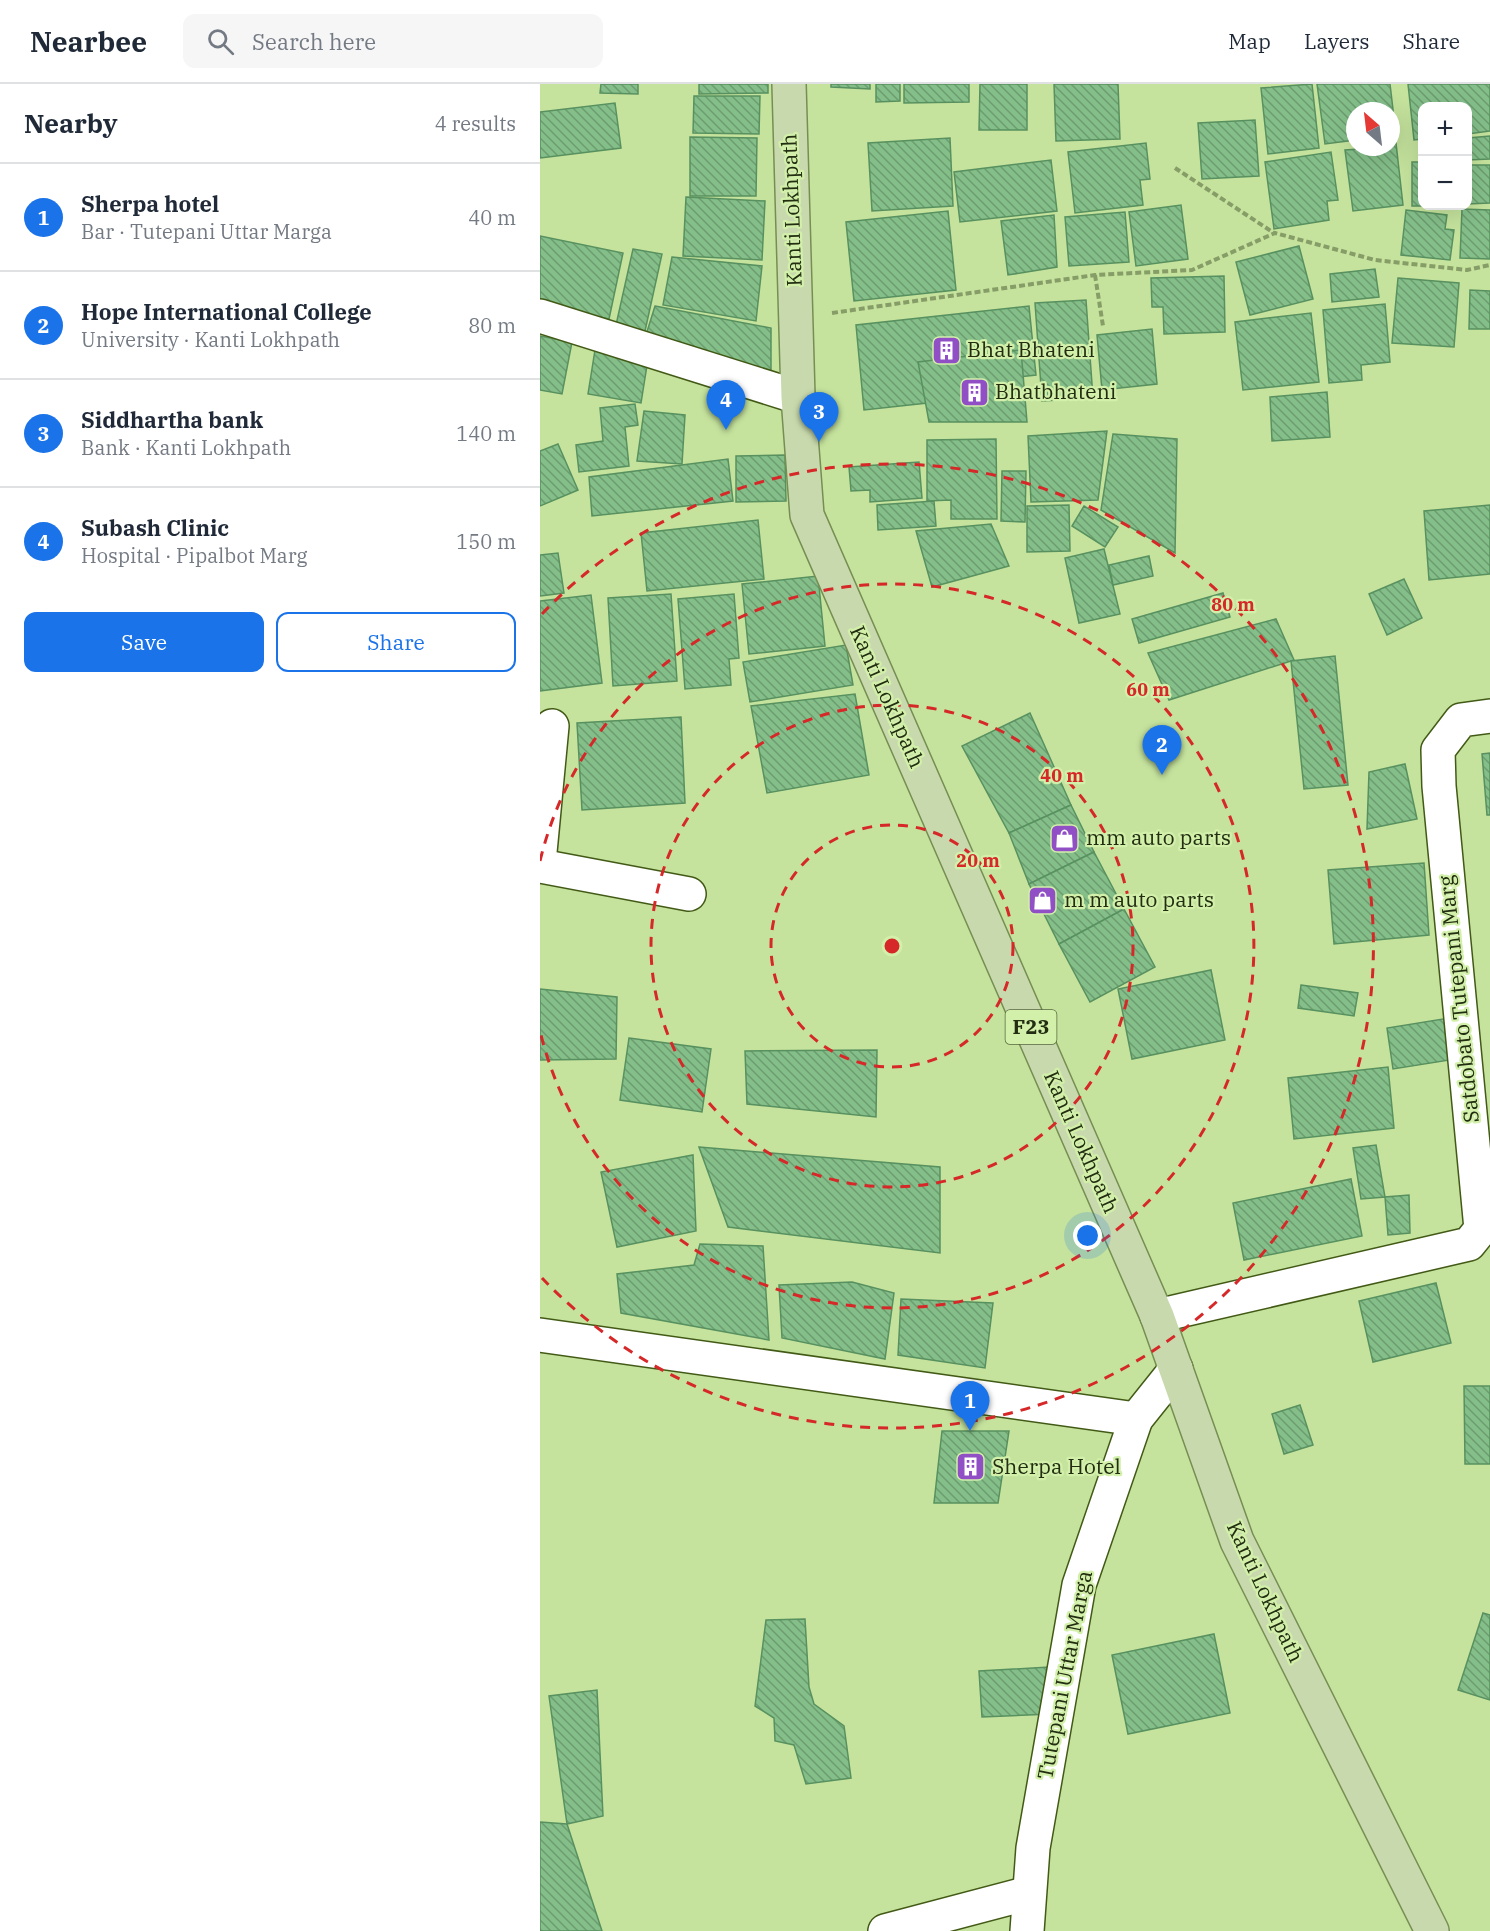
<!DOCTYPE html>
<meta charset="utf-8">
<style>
body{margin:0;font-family:"IBM Plex Serif",serif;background:#f6f6f7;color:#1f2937}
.controls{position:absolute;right:18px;top:18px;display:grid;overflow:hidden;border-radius:12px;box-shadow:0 6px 24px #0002}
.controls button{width:54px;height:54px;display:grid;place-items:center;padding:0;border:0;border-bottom:2px solid #e0e1e3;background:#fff;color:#1f2937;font:30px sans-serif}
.compass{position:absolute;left:806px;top:18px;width:54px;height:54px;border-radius:50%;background:#fff;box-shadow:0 6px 24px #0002;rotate:332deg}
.you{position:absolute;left:548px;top:1152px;width:21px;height:21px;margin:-15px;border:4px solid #fff;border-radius:50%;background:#1a73e8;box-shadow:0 0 0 9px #1a73e833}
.badge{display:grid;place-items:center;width:39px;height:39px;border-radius:50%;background:#1a73e8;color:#fff;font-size:20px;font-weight:700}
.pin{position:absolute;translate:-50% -50px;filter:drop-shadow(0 2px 3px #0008)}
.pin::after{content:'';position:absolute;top:32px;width:21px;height:18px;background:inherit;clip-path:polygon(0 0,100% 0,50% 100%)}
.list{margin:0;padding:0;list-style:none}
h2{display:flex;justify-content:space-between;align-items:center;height:78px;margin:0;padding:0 24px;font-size:26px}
h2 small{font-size:20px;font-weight:400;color:#747a83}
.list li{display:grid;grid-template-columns:39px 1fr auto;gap:18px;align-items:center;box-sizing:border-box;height:108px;padding:0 24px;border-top:2px solid #e0e1e3}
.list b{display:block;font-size:22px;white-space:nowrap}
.list p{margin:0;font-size:20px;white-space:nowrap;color:#747a83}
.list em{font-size:20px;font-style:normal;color:#747a83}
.actions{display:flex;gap:12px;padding:18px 24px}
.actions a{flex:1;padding:14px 0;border:2px solid #1a73e8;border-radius:12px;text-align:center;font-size:21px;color:#1a73e8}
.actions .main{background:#1a73e8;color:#fff}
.icon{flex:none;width:33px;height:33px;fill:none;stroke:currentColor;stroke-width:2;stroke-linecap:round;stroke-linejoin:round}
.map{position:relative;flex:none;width:950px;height:1847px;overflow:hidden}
header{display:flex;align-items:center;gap:36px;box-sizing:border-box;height:84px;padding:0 30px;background:#fff;border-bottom:2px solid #e0e1e3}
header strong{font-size:28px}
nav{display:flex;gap:33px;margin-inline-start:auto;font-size:21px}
.search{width:420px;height:54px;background:#f6f6f7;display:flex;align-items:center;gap:15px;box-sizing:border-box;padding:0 21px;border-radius:12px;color:#747a83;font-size:22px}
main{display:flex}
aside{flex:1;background:#fff}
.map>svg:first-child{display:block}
.building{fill:url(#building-back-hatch);stroke:#58915f;stroke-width:1.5}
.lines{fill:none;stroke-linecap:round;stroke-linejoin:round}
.minor-casing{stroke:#425a16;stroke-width:36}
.major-casing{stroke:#768e53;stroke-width:36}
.path{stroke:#869d67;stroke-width:4;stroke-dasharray:6 3;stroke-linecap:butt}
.minor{stroke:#fff;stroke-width:33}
.major{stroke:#c8daad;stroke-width:33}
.ring{fill:none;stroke:#d62828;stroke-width:3;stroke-dasharray:10 8}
.labels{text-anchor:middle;stroke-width:4.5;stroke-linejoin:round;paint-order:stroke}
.shield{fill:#d2f0aa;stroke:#57683f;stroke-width:1.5}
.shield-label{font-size:20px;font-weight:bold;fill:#222d11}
.street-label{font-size:21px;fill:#222d11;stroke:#d2f0aa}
.poi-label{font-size:21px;fill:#222d11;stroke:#d2f0aa;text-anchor:start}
.centre{fill:#d62828;stroke:#d2f0aa;stroke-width:3}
.ring-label{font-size:18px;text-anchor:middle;font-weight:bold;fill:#d62828;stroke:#d2f0aa;stroke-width:4.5;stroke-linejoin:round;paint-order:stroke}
</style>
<header>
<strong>Nearbee</strong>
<div class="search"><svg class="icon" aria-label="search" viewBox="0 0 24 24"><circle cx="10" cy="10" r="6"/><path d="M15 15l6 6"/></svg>Search here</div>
<nav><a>Map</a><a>Layers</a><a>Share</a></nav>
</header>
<main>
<aside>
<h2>Nearby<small>4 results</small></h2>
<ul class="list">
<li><span class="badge">1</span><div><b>Sherpa hotel</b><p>Bar · Tutepani Uttar Marga</p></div><em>40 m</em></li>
<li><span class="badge">2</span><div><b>Hope International College</b><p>University · Kanti Lokhpath</p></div><em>80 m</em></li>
<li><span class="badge">3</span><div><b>Siddhartha bank</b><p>Bank · Kanti Lokhpath</p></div><em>140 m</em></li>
<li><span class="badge">4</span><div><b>Subash Clinic</b><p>Hospital · Pipalbot Marg</p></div><em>150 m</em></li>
</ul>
<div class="actions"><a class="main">Save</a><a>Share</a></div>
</aside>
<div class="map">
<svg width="950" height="1847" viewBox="0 0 950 1847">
<defs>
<pattern id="building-back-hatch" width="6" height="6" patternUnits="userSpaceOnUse" patternTransform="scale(1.5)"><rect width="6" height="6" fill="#84bf8a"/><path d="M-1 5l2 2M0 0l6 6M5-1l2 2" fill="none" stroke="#6c9c6f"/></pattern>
</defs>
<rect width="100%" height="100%" fill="#c5e39d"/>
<!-- building -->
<g class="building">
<path d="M61,0H98V10L60,9Z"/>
<path d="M159,0H228V9L159,10Z"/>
<path d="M291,0H330V5L291,3Z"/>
<path d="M336,0H360V17L336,18Z"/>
<path d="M364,0H429V18L364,19Z"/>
<path d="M440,0H487V46H439Z"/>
<path d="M514,0H578L580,55L516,57Z"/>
<path d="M772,0L779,64L728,70L721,4Z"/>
<path d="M777,0H850L856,51H851V27H815V56L785,60Z"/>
<path d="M868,0H950V47L928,50V22H882V55L874,56Z"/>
<path d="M154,12H220L219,50L153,49Z"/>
<path d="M75,19L81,64L0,74V28Z"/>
<path d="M715,36L719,92L662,95L658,39Z"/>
<path d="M950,52V75L928,76V54Z"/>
<path d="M150,53L217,54L216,112H150Z"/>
<path d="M410,54L413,122L332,127L328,59Z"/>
<path d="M606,59L610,95L600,96L603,121L535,129L528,68Z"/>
<path d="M856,59L863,121L813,127L805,66L851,63V60Z"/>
<path d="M791,68L798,116L787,117L789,136L734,145L725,78Z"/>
<path d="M511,76L517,127L420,138L414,88Z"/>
<path d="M872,78H882V122H904H872Z"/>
<path d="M928,81H950V119L928,120Z"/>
<path d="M146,113L225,117L222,176L143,172Z"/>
<path d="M641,121L648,175L596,182L589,128Z"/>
<path d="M922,125L950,126V175L920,174Z"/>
<path d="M866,126L907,131L905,145L914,146L910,176L861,171Z"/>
<path d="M408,127L416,206L314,217L306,138Z"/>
<path d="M585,128L589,178L529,182L525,133Z"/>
<path d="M514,131L517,183L468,191L461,137Z"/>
<path d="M0,152L83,169L69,235L0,220Z"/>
<path d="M759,162L773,215L710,231L696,178Z"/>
<path d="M93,165L122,170L105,247L76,241Z"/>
<path d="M132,173L222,182L216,237L123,221Z"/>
<path d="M835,185L839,213L792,218L790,190Z"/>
<path d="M684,192L685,248L624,250L623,223H612L611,194Z"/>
<path d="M858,194L919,199L914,263L852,259Z"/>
<path d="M930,206L950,207V245H929Z"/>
<path d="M546,216L553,314L502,317L495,219Z"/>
<path d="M845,220L850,278L821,281L822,296L789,299L783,226Z"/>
<path d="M115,222L231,244V289L105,254Z"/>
<path d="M489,222L496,291L413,300L415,316L324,326L316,241Z"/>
<path d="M771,229L779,298L703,306L695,238Z"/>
<path d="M612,245L617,300L562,306L557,251Z"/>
<path d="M0,252L32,258L22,310L0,306Z"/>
<path d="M55,266L108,275L101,319L48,310Z"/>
<path d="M481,266L487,338H389L378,278Z"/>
<path d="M787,308L790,353L732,357L730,313Z"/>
<path d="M95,320L98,341L85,343L89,382L39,388L36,361L63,357L60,324Z"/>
<path d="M104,327L145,331L142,380L97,377Z"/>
<path d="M567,347L558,416L491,418L488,352Z"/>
<path d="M573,350L637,355L635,469L561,426Z"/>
<path d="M456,355L457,435H411V416L387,417V356Z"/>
<path d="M18,360L38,406L0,422V367Z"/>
<path d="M245,371L246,417L196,418V372Z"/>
<path d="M188,375L193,417L52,432L49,393Z"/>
<path d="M379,378L382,414L330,418V406L311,407L309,383Z"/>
<path d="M462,387H486L485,438L461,437Z"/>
<path d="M394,417L396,442L338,446L337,421Z"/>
<path d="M529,421L530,467L487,468V422Z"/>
<path d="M950,421V490L889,496L884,427Z"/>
<path d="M544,422L578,443L565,463L532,442Z"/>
<path d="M218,436L224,495L107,507L101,449Z"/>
<path d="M451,440L469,482L392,503L376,447Z"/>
<path d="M564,465L580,530L539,539L525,474Z"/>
<path d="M18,469L24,509L0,512V471Z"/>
<path d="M609,472L613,492L573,501L569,481Z"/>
<path d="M278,492L285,562L209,570L202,500Z"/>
<path d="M864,495L882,534L847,551L829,510Z"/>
<path d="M683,509L690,533L599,559L592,535Z"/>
<path d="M131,510L137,597L73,602L68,514Z"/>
<path d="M194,510L199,574L189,575L191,601L145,605L138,515Z"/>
<path d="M51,511L62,599L0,607V517Z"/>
<path d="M736,535L754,576L629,616L608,569Z"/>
<path d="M306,561L313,601L210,618L203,578Z"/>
<path d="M795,572L808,701L764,705L751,577Z"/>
<path d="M315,610L329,691L227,709L211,622Z"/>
<path d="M490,629L531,721L469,749L422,662Z"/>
<path d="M141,633L145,719L42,726L37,639Z"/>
<path d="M950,669V731H947L942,670Z"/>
<path d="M865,680L877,735L827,745L829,688Z"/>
<path d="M531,721L554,768L489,800L469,749Z"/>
<path d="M554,768L584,825L519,860L489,800Z"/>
<path d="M884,779L889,851L794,860L788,786Z"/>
<path d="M584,825L615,883L550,918L519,860Z"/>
<path d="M671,886L685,956L592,975L578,905Z"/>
<path d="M761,901L818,909L814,932L758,924Z"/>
<path d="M0,905L77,913L76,975L0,976Z"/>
<path d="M909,934L916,975L853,985L847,944Z"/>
<path d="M89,954L171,965L162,1028L80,1016Z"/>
<path d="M337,966L336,1033L207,1020L205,967Z"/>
<path d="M848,983L854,1044L754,1055L748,994Z"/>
<path d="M836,1061L845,1113L821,1115L813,1064Z"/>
<path d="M159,1063L400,1083V1169L188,1143Z"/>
<path d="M153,1071L156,1147L77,1163L61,1088Z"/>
<path d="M811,1095L822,1152L704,1176L693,1119Z"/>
<path d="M869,1111L870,1149L848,1151L845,1113Z"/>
<path d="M160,1160L223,1162L229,1256L81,1229L77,1190L154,1181Z"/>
<path d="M312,1198L354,1209L345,1275L242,1254L239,1201Z"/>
<path d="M896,1199L911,1259L833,1278L819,1217Z"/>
<path d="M361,1215L453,1219L445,1284L358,1271Z"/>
<path d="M924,1302H950V1380H925Z"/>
<path d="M760,1321L773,1361L744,1370L732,1330Z"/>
<path d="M402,1347H469L458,1419H394Z"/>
<path d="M943,1529L950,1531V1616L918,1606Z"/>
<path d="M265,1535L269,1603L274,1620L304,1642L311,1694L266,1700L254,1661L235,1657L234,1634L215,1622L226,1536Z"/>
<path d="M674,1550L690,1629L588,1650L572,1571Z"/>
<path d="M509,1583L511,1630L442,1633L439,1587Z"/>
<path d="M57,1606L63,1732L27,1740L9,1612Z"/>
<path d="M0,1738L27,1740L62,1847H0Z"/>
</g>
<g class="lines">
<defs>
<g id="minor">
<path d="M0,232L258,313"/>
<path d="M0,768L12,642"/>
<path d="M0,782L149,810"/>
<path d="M617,1232L929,1160L941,1145L899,702L898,666L921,636L950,632"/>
<path d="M0,1251L596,1335"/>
<path d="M345,1847L489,1809"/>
<path d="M487,1847L493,1764L539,1501L596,1335L636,1285"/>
</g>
<path id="major" d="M249,0L258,313L267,431L617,1232L697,1457L892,1847"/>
</defs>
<!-- minor casing -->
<use href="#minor" class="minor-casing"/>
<!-- major casing -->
<use href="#major" class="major-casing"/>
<!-- path -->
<g class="path">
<path d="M635,84L734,149"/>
<path d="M555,191L563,242"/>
<path d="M292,229L555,191L652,186L735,149L835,176L927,186L950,181"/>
</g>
<!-- minor -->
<use href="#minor" class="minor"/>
<!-- major -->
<use href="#major" class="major"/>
</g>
<!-- distance rings -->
<g class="ring">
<circle cx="352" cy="862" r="121"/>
<circle cx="352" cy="862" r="241"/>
<path d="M0 777A362 362 0 1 1 0 947"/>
<path d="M2 530A482 482 0 1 1 2 1194"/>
</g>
<!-- icons -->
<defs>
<symbol id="building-square" viewBox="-11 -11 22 22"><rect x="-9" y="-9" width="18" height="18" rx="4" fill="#904fc4" stroke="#d2f0aa"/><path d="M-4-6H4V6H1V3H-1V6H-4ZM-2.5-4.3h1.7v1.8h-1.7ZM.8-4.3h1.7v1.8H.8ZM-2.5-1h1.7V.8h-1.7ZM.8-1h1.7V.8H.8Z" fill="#fff"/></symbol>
<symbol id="shop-square" viewBox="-11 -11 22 22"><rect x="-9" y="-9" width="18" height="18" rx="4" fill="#904fc4" stroke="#d2f0aa"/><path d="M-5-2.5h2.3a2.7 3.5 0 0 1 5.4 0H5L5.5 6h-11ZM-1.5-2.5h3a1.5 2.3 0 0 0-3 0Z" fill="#fff"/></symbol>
</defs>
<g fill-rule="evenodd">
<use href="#building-square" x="390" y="250" width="33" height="33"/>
<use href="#building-square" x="418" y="292" width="33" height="33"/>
<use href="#shop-square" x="508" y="738" width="33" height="33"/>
<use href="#shop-square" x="486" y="800" width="33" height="33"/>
<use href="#building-square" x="414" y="1366" width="33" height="33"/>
</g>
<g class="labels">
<!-- shield labels -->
<rect class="shield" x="465.5" y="926" width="51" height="34" rx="4.5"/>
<g class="shield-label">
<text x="491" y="950">F23</text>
</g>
<!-- street labels -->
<g class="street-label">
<text transform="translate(252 126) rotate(-92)" y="7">Kanti Lokhpath</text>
<text transform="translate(347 613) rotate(66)" y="7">Kanti Lokhpath</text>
<text transform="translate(919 915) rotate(-96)" y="7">Satdobato Tutepani Marg</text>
<text transform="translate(541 1058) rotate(66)" y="7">Kanti Lokhpath</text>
<text transform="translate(725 1508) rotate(65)" y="7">Kanti Lokhpath</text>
<text transform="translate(525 1591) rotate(-79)" y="7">Tutepani Uttar Marga</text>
</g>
<!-- poi labels -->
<g class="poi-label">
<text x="427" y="273">Bhat Bhateni</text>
<text x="455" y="315">Bhatbhateni</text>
<text x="546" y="761">mm auto parts</text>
<text x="524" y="823">m m auto parts</text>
<text x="452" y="1390">Sherpa Hotel</text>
</g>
</g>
<circle cx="352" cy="862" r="9" class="centre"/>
<g class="ring-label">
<text x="693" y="527">80 m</text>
<text x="608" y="612">60 m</text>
<text x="522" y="698">40 m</text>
<text x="438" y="783">20 m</text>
</g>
</svg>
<div class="controls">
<button>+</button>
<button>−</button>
</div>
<svg class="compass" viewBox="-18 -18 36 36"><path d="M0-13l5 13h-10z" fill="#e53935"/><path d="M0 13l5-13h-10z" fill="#747a83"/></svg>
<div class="you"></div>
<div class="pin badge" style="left:430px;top:1347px">1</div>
<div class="pin badge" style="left:622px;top:691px">2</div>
<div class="pin badge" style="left:279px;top:358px">3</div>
<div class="pin badge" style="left:186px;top:346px">4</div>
</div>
</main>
